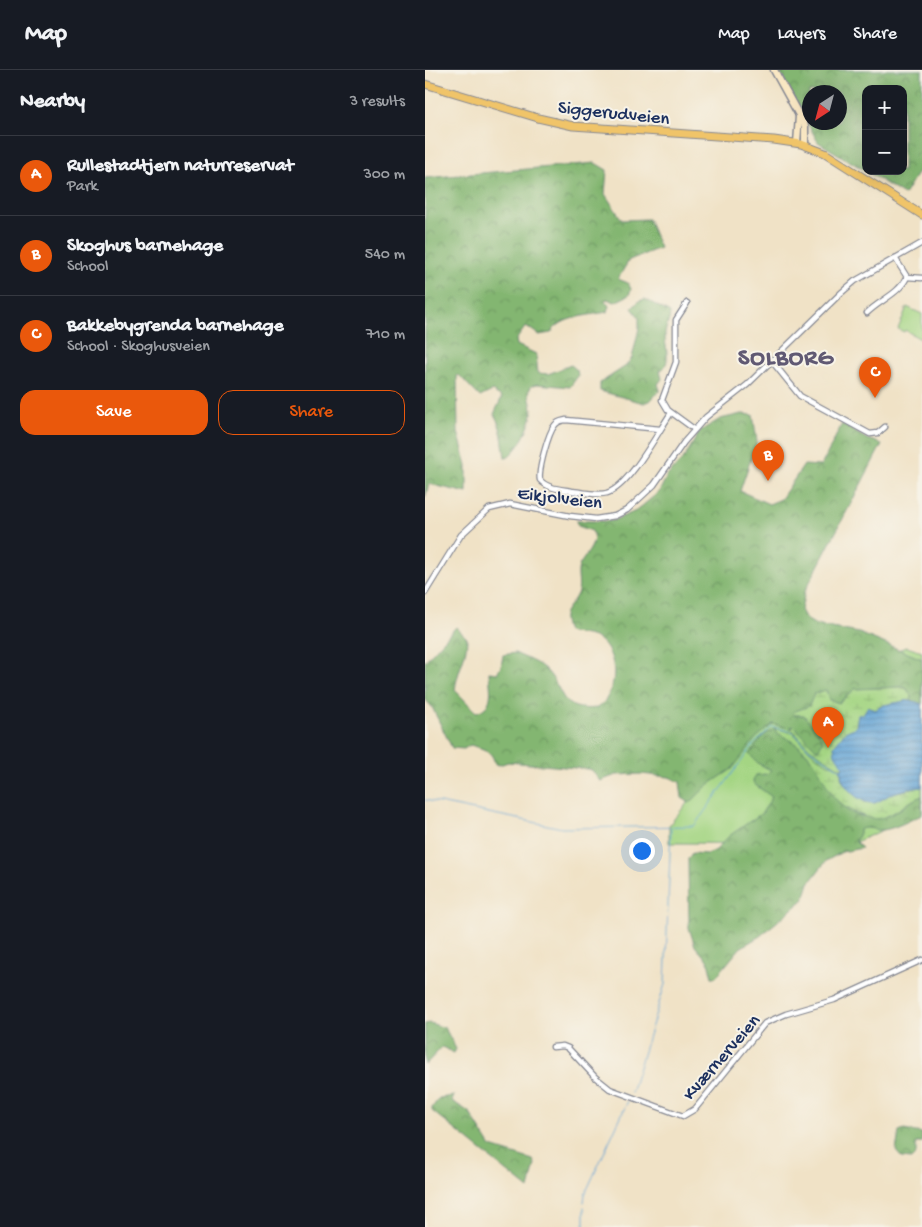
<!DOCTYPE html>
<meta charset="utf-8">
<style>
body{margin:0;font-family:"Gochi Hand",sans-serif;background:#20242c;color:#f1f3f6}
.controls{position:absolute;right:15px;top:15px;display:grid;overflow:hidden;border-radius:10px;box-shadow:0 5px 20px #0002}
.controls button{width:45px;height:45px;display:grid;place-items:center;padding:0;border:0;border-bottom:1px solid #363941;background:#171b24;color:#f1f3f6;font:25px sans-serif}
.compass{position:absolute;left:377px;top:15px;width:45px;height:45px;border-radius:50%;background:#171b24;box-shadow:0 5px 20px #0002;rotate:216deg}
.you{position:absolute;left:216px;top:780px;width:18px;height:18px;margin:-12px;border:4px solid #fff;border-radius:50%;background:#1a73e8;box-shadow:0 0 0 8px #1a73e833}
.badge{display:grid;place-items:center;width:32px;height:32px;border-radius:50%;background:#ea580c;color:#fff;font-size:16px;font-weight:700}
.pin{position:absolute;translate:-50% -41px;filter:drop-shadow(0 1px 2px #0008)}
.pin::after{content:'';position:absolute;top:26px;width:18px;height:15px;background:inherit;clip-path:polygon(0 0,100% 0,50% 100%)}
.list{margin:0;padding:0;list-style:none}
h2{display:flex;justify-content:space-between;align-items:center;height:65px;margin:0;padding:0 20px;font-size:21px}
h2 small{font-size:16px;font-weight:400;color:#9ea1a6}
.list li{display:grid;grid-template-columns:32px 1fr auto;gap:15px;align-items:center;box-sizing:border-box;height:80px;padding:0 20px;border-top:1px solid #363941}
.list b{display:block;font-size:19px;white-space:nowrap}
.list p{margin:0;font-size:16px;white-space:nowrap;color:#9ea1a6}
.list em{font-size:16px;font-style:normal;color:#9ea1a6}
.actions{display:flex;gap:10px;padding:15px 20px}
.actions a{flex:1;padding:11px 0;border:1px solid #ea580c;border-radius:15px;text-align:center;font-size:18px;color:#ea580c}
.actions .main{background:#ea580c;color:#fff}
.map{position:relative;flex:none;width:497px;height:1157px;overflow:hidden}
header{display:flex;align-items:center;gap:30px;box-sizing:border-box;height:70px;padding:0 25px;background:#171b24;border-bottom:1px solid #363941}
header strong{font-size:24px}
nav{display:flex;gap:28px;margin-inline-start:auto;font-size:18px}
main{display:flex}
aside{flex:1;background:#171b24}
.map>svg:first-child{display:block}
.green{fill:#a4d583;stroke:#608270}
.forest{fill:url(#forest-crowns);stroke:#4f7268;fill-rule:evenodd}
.wetland{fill:url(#wetland-marsh);stroke:#608270}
.water{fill:url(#water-rules);stroke:#3e6899}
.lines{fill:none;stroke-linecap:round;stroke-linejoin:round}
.stream{stroke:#61a2d4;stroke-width:1}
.street-casing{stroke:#868892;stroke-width:7}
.secondary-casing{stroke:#868892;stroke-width:9}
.primary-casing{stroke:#868892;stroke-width:9}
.street{stroke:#fff;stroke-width:4.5}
.secondary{stroke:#f9e7c3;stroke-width:6}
.primary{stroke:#f0c469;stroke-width:7}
.labels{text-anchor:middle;stroke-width:4;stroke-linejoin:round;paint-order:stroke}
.street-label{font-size:19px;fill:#1b2f5e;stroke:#f7f3e8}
.district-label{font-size:24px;font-weight:bold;letter-spacing:1px;fill:#605973;stroke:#f7f3e8}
</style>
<header>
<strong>Map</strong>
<nav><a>Map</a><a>Layers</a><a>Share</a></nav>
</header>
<main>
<aside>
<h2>Nearby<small>3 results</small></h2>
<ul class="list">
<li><span class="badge">A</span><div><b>Rullestadtjern naturreservat</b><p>Park</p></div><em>300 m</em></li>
<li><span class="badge">B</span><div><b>Skoghus barnehage</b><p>School</p></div><em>540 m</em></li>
<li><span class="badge">C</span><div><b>Bakkebygrenda barnehage</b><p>School · Skoghusveien</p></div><em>710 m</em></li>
</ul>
<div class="actions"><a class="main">Save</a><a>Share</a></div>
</aside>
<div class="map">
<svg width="497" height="1157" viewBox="0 0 497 1157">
<defs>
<pattern id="forest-crowns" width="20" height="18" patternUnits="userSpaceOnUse" patternTransform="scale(1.25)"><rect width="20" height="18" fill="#83b671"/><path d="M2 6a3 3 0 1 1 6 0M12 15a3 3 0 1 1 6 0" fill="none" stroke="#6a9460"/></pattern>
<pattern id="wetland-marsh" width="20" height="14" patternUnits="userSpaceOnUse" patternTransform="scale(1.25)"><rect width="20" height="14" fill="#a4d583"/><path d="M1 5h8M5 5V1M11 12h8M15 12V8" fill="none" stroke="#8db774"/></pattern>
<pattern id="water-rules" width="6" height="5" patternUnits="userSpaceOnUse" patternTransform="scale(1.25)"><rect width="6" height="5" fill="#61a2d4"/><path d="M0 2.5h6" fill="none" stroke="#4f84af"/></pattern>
</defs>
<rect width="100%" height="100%" fill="#f7f3e8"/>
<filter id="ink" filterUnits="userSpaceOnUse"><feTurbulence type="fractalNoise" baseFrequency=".02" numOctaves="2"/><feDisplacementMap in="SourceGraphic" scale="10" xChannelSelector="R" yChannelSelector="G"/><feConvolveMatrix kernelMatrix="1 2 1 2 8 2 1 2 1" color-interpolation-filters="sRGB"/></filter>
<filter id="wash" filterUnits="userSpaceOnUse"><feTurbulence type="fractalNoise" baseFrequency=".0096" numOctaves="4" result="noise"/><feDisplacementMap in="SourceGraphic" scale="20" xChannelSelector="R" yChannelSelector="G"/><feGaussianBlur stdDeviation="1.12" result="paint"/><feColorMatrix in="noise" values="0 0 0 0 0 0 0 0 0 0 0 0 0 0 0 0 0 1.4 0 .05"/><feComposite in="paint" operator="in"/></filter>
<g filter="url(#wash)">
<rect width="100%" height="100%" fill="#f0e2c6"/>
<!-- green -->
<g class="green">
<path d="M482,237L497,244V270L480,260L479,262L473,259Z"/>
<path d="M482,577L497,582V743L426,774L244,773V755L362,613Z"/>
</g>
<!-- forest -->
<g class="forest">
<path d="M365,0H497V95L479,125L441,101H478V19H441V101L393,72L355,3ZM384,22H414V52H384Z"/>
<path d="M170,93L182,100L180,124L197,150L223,149L235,178L204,190L193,209L203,213L206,219L204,225L190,232L182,229L180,231L184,236L182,242C163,246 136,246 126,263L114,265L101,256L91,270L92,275L111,284L113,303L123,304L146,295L152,300L153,306L145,317L112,314L106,316C102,326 106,330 107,339C108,353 94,380 82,387H80C77,370 78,360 69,344L77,327L67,321L55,327L34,305L32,306L33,362L42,395V423L4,414L0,428V108Z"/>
<path d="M220,229L245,243C245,250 241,256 240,263C239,276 248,293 235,301L237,309L233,314L235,320L225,331L219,333L175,321V313L201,296L207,288L214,258V247L207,238L214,231Z"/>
<path d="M317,344L328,345L332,371L315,421L344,434L356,429L379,395L396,396L417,354L442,369L457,374L380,521L376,540L381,549L391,555L434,563L497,589V634L486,630L487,627L481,618L477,617L430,619L414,633L404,630L401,620L386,631L384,636L368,642L369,645H379C386,653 394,661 398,671L394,679H391L367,656L366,659L348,654L331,668L307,699L283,715L265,733L257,728L255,712L244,707L216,704L191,705L175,711L167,700L163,699L83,692L74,695C68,693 70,691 67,686C63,679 52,677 45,675L39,679L27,678L7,637L0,629V591L31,557L42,568C42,587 32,601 30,620L51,642C72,637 64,615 64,602L72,603L76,597L78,585L90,583C100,588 114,593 121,600C142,622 132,642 173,638C193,622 195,585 173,569C165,564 151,564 142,562C134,539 143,542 152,524C156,516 151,505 154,496C159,486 174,473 167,461L153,456L151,451H187L211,441L234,422L242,406L259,388L275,361L295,349Z"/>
<path d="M351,658V662C363,669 376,676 385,687C411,719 409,756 464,745C473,743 484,730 497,726V745C484,750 472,758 458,760C449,761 442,755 434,760V766L430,771L437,778L417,782L401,791L384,813L379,829L335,866L315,878L291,907H287L283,891L270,876L264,858L263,789L267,783L283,784L291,780L304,766L337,743L347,727L329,714L328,710L331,705L342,704L346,700L334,694L324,684L338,666Z"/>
<path d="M5,953L20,958L31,979L29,983L17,977L0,995V954Z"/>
<path d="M29,1026L27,1031L44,1042L66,1077L108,1090L110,1094L104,1119L7,1041V1038L14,1028Z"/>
<path d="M479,1060L497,1063V1073H491V1084L486,1089L477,1088L471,1081L474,1062Z"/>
</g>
<!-- wetland -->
<g class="wetland">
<path d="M477,617L481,618L487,627L486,630L459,635L450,640L444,636L438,644L434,645L431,657L418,664C413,674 411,687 418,696L416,699L386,679L366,659L369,656L391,679H394L398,671C394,661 385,654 379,645H369L368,642L384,636L389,624L401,620L404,630L414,633L430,619Z"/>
<path d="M351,658L368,663L386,682L403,694L410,695L416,701V708L423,718L440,732L450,733L468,723L495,717H497V726C482,731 472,744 456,748C449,750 440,747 434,744C401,732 404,711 385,687C377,676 363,669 351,662Z"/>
</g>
<!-- water -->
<path class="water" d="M485,630L497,634V717C487,718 475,720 466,724C461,726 455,732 449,733C434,735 409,710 418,696L410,684L409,676L420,662L431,657L433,645L438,644L443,636L450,640L459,635Z"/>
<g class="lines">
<!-- stream -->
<g class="stream">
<path d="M0,730L137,758L269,756L329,674L347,657L368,662L384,679L416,700"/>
<path d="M206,1023L240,914L246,757"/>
<path d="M159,1132L160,1124L203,1031"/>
<path d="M159,1137V1157"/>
</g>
</g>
</g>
<g filter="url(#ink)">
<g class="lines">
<defs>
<g id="street">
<path d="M470,188L482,207L497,208"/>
<path d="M262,233L251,250V292L237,330L243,340L269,359"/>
<path d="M442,243C455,230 474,224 482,207"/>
<path d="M346,290L375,326L445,364L453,363L460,357"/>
<path d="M235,359L141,350C136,351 133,351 130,355C123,363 113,401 115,410C123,419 136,419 147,421C157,422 172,426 182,423C204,417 233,362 246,343"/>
<path d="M0,523L36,465L64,439L85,434L145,446L171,449L190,446L202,440L229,415L259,372L281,347L322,315L416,223L430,211L497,173"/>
<path d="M128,977L138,976L143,978L170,1007L185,1019L258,1046L270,1039L340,953L361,944L409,930L497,890"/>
</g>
<g id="secondary">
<path d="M349,0L380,56V75"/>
<path d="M372,73L374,46"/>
</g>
<path id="primary" d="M0,14L113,48L148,56L349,70L376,74L400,83L497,145"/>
</defs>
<!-- street casing -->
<use href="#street" class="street-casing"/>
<!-- secondary casing -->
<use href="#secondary" class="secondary-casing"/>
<!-- primary casing -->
<use href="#primary" class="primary-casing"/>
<!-- street -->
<use href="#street" class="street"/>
<!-- secondary -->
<use href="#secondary" class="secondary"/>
<!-- primary -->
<use href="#primary" class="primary"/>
</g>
</g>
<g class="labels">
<!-- street labels -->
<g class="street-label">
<text transform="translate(189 41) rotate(6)" y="7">Siggerudveien</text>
<text transform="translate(135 426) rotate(7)" y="7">Eikjolveien</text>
<text transform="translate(295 986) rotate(-49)" y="7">Kværnerveien</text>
</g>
<!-- district labels -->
<g class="district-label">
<text x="361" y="294">SOLBORG</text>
</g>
</g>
</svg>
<div class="controls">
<button>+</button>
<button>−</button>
</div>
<svg class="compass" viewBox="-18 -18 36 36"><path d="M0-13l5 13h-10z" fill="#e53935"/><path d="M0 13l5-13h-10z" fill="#9ea1a6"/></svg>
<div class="you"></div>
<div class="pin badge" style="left:403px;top:678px">A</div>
<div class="pin badge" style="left:343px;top:411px">B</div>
<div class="pin badge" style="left:450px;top:328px">C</div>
</div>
</main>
